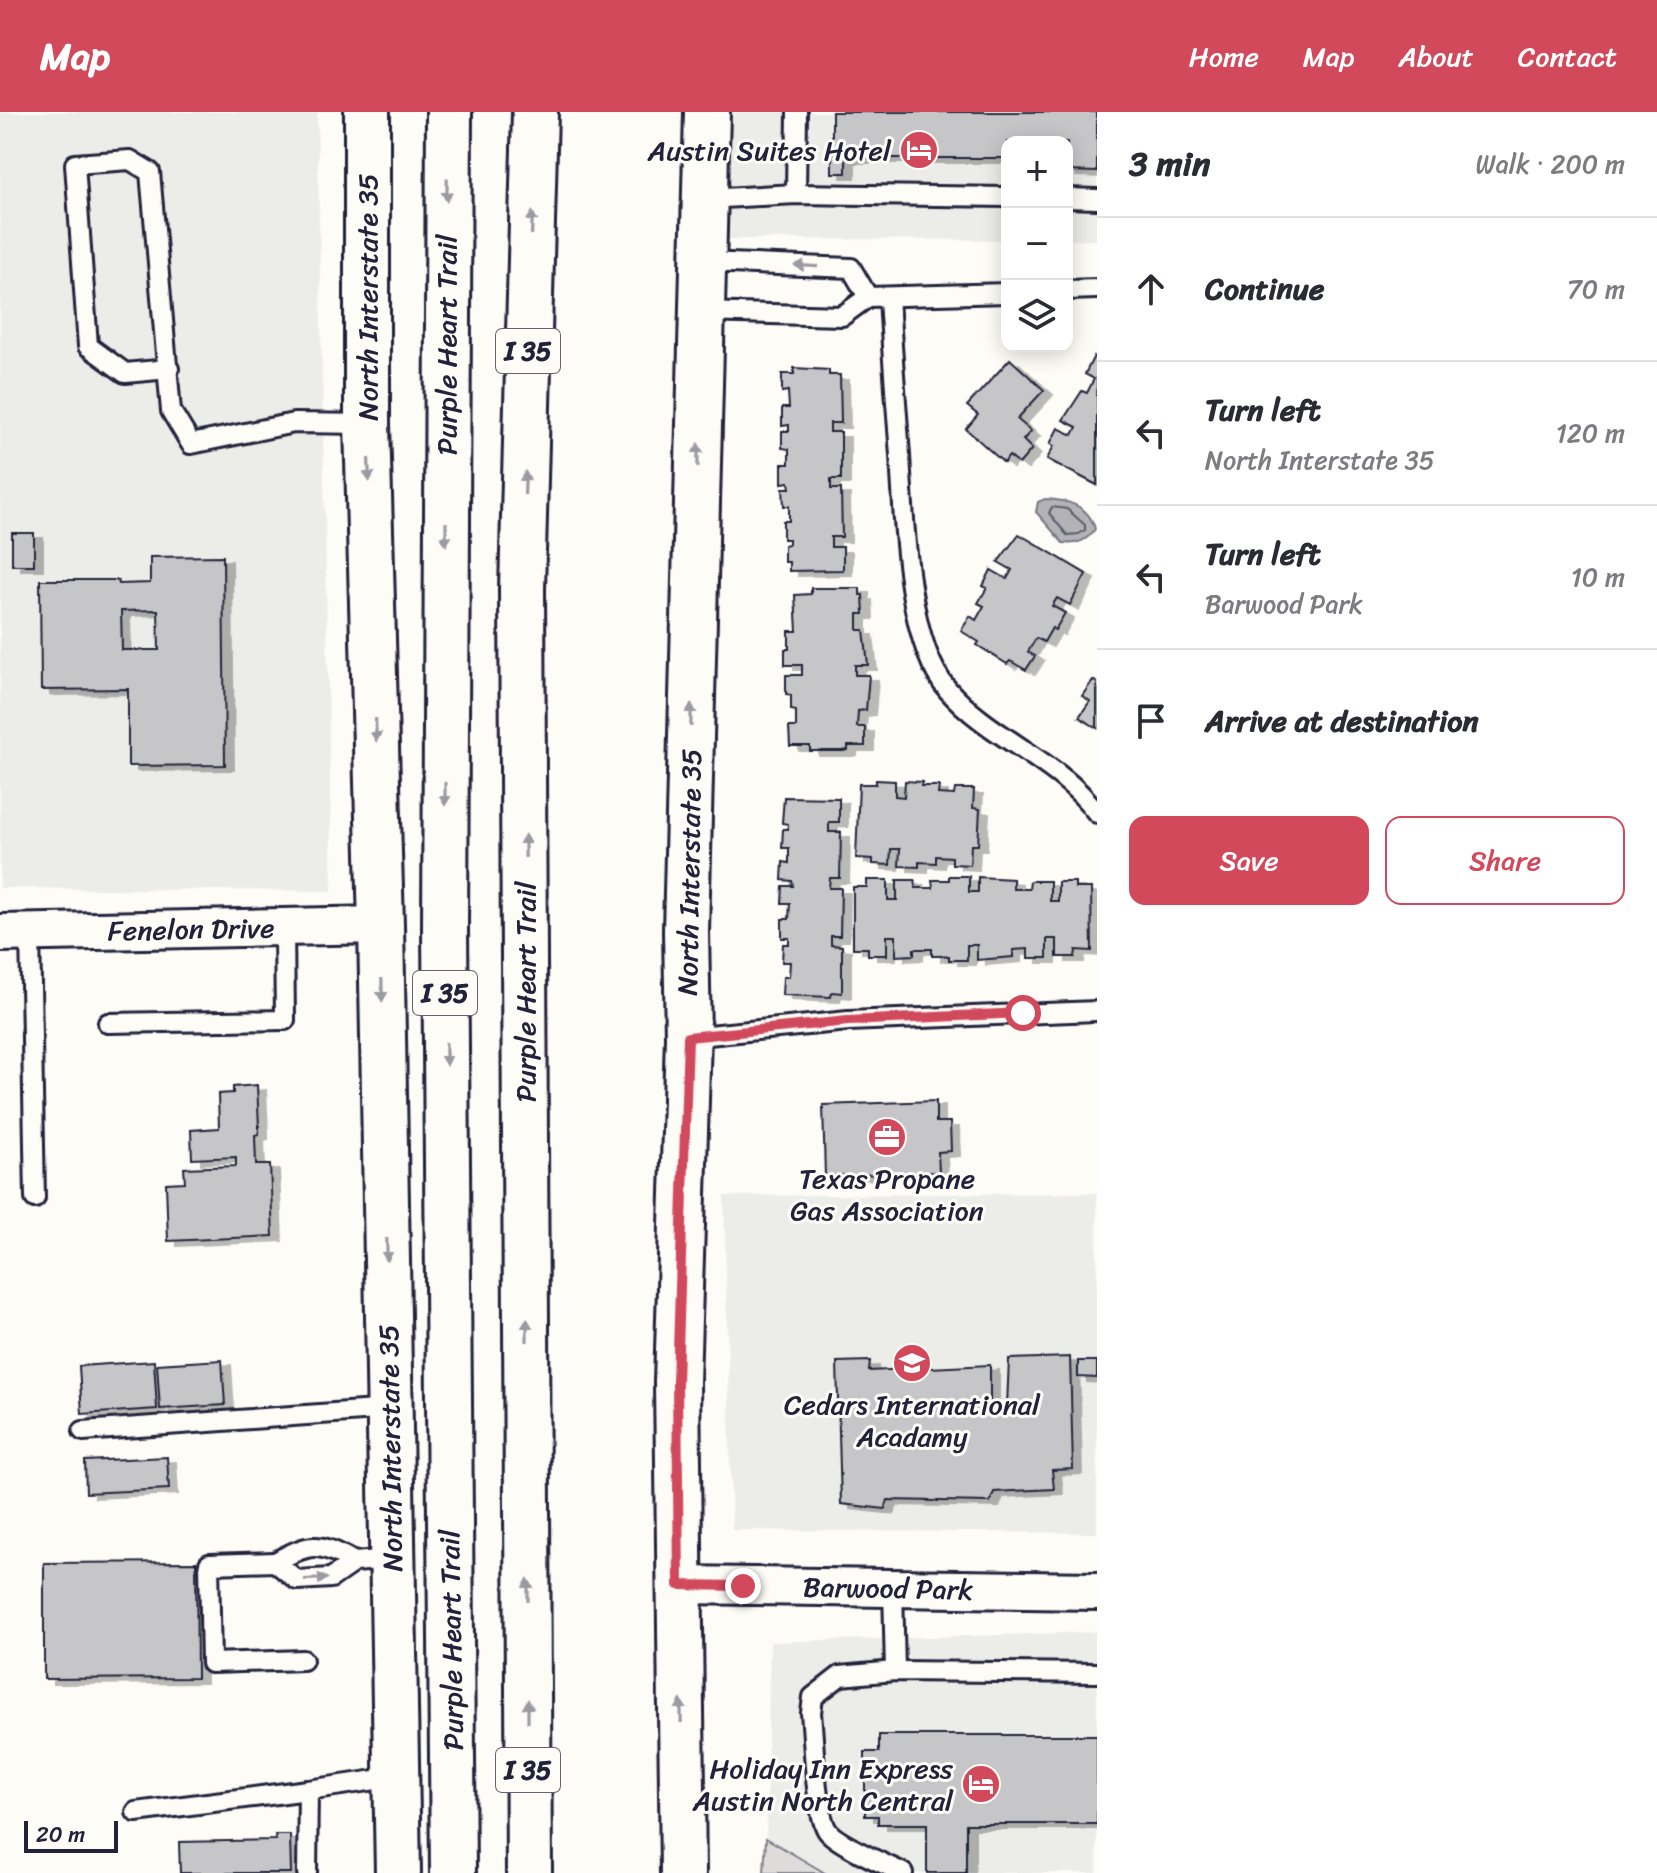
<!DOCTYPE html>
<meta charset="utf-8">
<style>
body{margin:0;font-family:Sriracha,sans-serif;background:#f7f7f7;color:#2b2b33}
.controls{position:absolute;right:24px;top:24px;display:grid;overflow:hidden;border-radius:16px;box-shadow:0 4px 20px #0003}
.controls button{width:72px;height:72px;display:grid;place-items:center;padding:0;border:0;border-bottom:2px solid #e1e1e2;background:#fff;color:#2b2b33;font:40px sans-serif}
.scale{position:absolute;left:24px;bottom:20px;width:94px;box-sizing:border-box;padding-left:8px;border:4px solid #22223b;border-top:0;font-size:22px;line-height:28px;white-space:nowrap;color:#22223b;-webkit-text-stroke:6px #fdfcf7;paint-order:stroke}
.stop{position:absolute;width:24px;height:24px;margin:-18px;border:6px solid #d1495b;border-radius:50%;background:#fff}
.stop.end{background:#d1495b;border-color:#fff;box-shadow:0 2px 8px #0008}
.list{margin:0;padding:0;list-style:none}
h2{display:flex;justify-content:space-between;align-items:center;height:104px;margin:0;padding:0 32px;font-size:34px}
h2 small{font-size:26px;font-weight:400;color:#7c7c81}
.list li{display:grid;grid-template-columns:52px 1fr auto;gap:24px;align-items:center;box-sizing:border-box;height:144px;padding:0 32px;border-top:2px solid #e1e1e2}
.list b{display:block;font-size:30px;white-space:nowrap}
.list p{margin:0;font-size:26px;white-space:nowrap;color:#7c7c81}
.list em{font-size:26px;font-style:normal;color:#7c7c81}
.actions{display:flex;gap:16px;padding:24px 32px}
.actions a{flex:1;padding:18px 0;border:2px solid #d1495b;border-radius:16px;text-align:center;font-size:28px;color:#d1495b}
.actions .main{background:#d1495b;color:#fff}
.icon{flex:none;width:44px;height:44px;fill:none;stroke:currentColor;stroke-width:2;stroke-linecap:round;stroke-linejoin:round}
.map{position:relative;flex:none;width:1097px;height:1761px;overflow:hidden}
header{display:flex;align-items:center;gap:48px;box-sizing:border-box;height:112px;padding:0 40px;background:#d1495b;color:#fff}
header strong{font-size:38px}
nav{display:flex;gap:44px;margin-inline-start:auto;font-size:28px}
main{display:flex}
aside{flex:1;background:#fff}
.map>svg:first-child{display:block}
.built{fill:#ecece9}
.green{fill:#dddcdb;stroke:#807f8b;stroke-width:2}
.water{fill:#b2b2b7;stroke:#787885;stroke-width:2}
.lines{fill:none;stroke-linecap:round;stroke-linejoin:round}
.shore{stroke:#5c5c6d;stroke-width:2}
.building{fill:#c6c6c8;stroke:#22223b;stroke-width:2;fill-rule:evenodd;filter:url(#shadow)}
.lane-casing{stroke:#22223b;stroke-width:24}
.street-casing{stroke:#22223b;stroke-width:42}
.secondary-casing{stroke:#22223b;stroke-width:50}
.highway-casing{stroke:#22223b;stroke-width:50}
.lane{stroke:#fdfcf7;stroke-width:18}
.street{stroke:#fdfcf7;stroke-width:36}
.secondary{stroke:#fdfcf7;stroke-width:44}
.highway{stroke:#fdfcf7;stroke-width:44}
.oneway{fill:#9a9aa2}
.route{stroke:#d1495b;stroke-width:10}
.labels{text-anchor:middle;stroke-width:6;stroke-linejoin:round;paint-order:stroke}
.shield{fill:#fdfcf7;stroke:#646373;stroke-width:2}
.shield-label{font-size:26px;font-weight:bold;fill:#22223b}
.poi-label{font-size:28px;fill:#22223b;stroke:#fdfcf7;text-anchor:end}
.street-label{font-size:28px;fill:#22223b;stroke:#fdfcf7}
</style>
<header>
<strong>Map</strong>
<nav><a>Home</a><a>Map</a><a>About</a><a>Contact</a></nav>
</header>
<main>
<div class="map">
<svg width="1097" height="1761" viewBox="0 0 1097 1761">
<defs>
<filter id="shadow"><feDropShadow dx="9" dy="5" stdDeviation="0" flood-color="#0004"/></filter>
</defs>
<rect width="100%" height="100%" fill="#fdfcf7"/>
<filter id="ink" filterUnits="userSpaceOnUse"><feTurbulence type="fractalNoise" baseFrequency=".0125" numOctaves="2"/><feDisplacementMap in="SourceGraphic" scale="16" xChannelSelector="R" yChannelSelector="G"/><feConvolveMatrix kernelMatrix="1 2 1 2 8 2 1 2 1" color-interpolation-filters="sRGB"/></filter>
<g filter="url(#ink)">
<!-- built -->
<g class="built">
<path d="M0,0H317L332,779L0,776Z"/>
<path d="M726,0H1097V128H1067V30H1007V128L726,127Z"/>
<path d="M1097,1081V1421L732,1418L724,1084Z"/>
<path d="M1097,1520V1761H825L766,1726L770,1530Z"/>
</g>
<!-- green -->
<path class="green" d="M766,1726L825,1761H764Z"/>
<!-- water -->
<path class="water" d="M1045,387C1067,388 1089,393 1095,417C1087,429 1077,433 1063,431L1036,400L1038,390Z"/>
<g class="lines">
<!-- shore -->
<path class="shore" d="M1052,395L1067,397L1085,413V418L1079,422L1067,423L1049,401Z"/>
</g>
<!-- building -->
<g class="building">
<path d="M832,0H1097V60L1067,59V30H1007V46H846V61H832Z"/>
<path d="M1094,244L1097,246V373L1047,347L1054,334L1050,332L1058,316L1073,323L1077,315L1063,308L1082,279L1087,281L1094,267L1085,262Z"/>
<path d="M1010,247L1044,278L1017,307L1031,319L1023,328L1032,337L1019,352L1009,344L1004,351L966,317L978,303L967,294Z"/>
<path d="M794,256L829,258V263H840L841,311H830V320H841V367H831V377H841L842,425H831V435H843V458L789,459V450H784V433L789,432V427H783V409H789V394H784L783,376H790L789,370L782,371V352H789V337L782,336V319H789V313L782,314V296H789L788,279L782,280V262H794Z"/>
<rect x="12" y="421" width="22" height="32"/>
<path d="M1019,422L1086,462L1070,493L1057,486L1052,494L1065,501L1055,518L1052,516L1044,530L1036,526L1028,540L1035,544L1026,558L1010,549L1007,552L977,533L979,530L961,519L970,504L976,508L984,494L978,491L987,476L983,474L991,458L1007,467L1012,458L998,450Z"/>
<path d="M223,444L225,653L128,654V577L41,578L40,468H118L119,472L150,471V445ZM158,498L159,538H122L121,499Z"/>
<path d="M811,476H860V483H863L864,502H858V518H864L868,553H855V563H869L866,598L858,599L857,615H865V634H848V638L843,639H810V634H790L789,615H796V599L791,598V583L786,582V563H802V553H785V537H789V519H797L795,483L811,482Z"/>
<path d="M1093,568L1097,571V616L1079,605L1090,589L1082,584Z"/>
<path d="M876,668L895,669V684L904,685L905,669L922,670L921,674H939L938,682L954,683L955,677H974L973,696L980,697L978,733H971L970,753L952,752V745L936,744V751L919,750V755L899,754L900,737H891L890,753L873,752V747L856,746L859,672H876Z"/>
<path d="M784,685L839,686V710H829V720H841L840,766H830L829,776H841L840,824H831V833L842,834V881L832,880L831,885L782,883L783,865H789L790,850H782L783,832H789V826H782V807H789L790,791H782L783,774H793L792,769L782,768L783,750L789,751V736H782L783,717H788V712L782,711Z"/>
<path d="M949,764H969V780H978V765L1013,767V777H1029L1030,769H1050V789H1058V770H1075V776H1091L1092,839L1076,838L1075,845H1057V827H1047V846H1028V837L1013,838V845L977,848V833H967V848H949V844H932V837H914V843L896,844V824H887V843H868V836H853V775H867V768H888V788H897V768H915V776H933L932,768H949Z"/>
<path d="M257,973L259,1015V1022L255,1023L256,1053H270L273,1124L168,1129L166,1071L185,1070L184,1056L236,1054V1045L192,1047L191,1018L219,1016L218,982L233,981V975Z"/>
<path d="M936,989V1010H950L951,1039L938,1040L939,1060L825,1064L823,993Z"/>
<path d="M1070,1245L1073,1357L1052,1358L1054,1377L994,1380L990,1390L888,1388L885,1397L841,1392L837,1250L870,1249L869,1259L990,1253V1294H1007L1009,1247Z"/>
<path d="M222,1248L225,1293L160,1297L157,1252Z"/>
<path d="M154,1249L157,1297L82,1302L79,1254Z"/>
<path d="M1078,1249H1097V1266L1078,1265Z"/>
<path d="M167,1345L169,1377L86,1381L85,1349Z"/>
<path d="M196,1450L197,1566L44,1567V1451Z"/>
<path d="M879,1623H1097V1712H966V1761H927V1712H878V1704H865V1640H879Z"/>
<path d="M275,1723H290L291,1761H180L179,1730L276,1728Z"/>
</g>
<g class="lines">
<defs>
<g id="lane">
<path d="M796,82L797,0"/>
<path d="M1067,86L1097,87"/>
<path d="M705,87L796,82L1007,85"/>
<path d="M705,150L851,156L868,185"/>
<path d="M1067,178L1097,177"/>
<path d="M889,186C892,238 896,291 900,343C904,406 906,530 948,578C991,627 1058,648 1097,701"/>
<path d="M702,200L842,204L868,185L1007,181"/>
<path d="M169,257L125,261L88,234L75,52L130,48L150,60L171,299L191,332L294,311L367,312"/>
<path d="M30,820L35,1086"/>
<path d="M108,911L285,908L284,815"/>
<path d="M689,925L848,909L1097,899"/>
<path d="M83,1319L390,1297"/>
<path d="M275,1450L209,1452L211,1551L303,1548"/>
<path d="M354,1450C319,1429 309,1431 275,1450L297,1468L331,1466L354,1450L392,1447"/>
<path d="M893,1476L895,1559"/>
<path d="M136,1700L308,1678"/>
<path d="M307,1761L308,1678L396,1665"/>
<path d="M903,1761C887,1753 835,1731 827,1718C815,1698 814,1628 811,1601L813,1585L840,1564L895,1559L1097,1561"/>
</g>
<g id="street">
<path d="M0,821L381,813"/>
<path d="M679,1473L1097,1479"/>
</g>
<g id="secondary">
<path d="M367,0V312L381,813L398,1761"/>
<path d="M683,1761L677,1270L688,925L686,820L707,0"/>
</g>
<g id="highway">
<path d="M449,0L445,816L453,1761"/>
<path d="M529,1761L522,477L535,0"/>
</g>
</defs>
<!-- lane casing -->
<use href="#lane" class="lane-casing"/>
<!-- street casing -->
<use href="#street" class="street-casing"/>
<!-- secondary casing -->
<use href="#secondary" class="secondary-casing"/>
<!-- highway casing -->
<use href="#highway" class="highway-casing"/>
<!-- lane -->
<use href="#lane" class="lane"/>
<!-- street -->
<use href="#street" class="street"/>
<!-- secondary -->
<use href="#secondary" class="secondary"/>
<!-- highway -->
<use href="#highway" class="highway"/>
</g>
<!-- one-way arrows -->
<defs><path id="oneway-solid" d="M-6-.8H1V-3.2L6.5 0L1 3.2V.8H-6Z" transform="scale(2)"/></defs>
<g class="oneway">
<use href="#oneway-solid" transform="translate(447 78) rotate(91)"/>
<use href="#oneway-solid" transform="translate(532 111) rotate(-88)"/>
<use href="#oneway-solid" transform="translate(806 154) rotate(-177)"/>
<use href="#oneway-solid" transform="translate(698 343) rotate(-89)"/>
<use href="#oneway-solid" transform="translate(369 358) rotate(88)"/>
<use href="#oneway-solid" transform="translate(525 371) rotate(-88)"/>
<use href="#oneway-solid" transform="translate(446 422) rotate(90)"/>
<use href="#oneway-solid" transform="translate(691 603) rotate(-89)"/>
<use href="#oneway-solid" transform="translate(376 618) rotate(88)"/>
<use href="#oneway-solid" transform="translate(445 682) rotate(90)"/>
<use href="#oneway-solid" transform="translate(525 734) rotate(-91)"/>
<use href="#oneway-solid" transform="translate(382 878) rotate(89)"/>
<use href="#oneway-solid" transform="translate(446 942) rotate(89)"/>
<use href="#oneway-solid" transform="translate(387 1138) rotate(89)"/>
<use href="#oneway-solid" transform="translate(527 1218) rotate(-90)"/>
<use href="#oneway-solid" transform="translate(316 1467) rotate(-3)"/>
<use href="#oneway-solid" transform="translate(528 1478) rotate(-90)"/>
<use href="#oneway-solid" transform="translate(528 1599) rotate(-90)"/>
<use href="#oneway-solid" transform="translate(681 1599) rotate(-91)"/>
</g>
</g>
<g class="lines" filter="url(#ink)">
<!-- route -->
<path class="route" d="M743,1474L679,1473L677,1270L688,925L848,909L1023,901"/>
</g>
<!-- icons -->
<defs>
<symbol id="hotel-disc" viewBox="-11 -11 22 22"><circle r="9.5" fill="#d1495b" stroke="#fdfcf7"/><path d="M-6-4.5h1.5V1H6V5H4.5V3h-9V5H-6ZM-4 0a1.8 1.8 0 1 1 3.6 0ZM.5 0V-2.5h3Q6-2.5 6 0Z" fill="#fff"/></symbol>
<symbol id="office-disc" viewBox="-11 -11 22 22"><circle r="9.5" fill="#d1495b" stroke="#fdfcf7"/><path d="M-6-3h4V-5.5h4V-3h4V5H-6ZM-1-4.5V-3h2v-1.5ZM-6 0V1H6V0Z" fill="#fff"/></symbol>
<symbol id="school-disc" viewBox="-11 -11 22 22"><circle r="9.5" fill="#d1495b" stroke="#fdfcf7"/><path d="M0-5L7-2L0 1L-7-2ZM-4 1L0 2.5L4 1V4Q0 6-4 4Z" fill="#fff"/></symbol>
</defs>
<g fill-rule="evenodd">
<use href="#hotel-disc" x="897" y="16" width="44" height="44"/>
<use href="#office-disc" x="865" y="1003" width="44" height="44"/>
<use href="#school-disc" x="890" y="1229" width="44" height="44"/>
<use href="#hotel-disc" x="959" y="1650" width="44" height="44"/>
</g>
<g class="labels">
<!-- shield labels -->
<g class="shield">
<rect x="496" y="217" width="64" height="44" rx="6"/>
<rect x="413" y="859" width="64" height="44" rx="6"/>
<rect x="496" y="1636" width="64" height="44" rx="6"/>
</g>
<g class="shield-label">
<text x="528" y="248">I 35</text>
<text x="445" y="890">I 35</text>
<text x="528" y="1667">I 35</text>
</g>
<!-- poi labels -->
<g class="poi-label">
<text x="891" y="48">Austin Suites Hotel</text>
<text x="887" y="1076" text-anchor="middle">Texas Propane<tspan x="887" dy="32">Gas Association</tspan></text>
<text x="912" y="1302" text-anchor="middle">Cedars International<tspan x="912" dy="32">Acadamy</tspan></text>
<text x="953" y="1666">Holiday Inn Express<tspan x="953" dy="32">Austin North Central</tspan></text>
</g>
<!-- street labels -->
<g class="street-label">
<text transform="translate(367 185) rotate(-90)" y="10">North Interstate 35</text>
<text transform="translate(446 233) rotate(-90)" y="10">Purple Heart Trail</text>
<text transform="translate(689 760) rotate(-89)" y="10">North Interstate 35</text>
<text transform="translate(191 817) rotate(-1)" y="10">Fenelon Drive</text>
<text transform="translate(525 880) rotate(-90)" y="10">Purple Heart Trail</text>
<text transform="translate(390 1336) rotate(-91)" y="10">North Interstate 35</text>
<text transform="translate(888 1476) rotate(1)" y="10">Barwood Park</text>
<text transform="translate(451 1528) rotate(-91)" y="10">Purple Heart Trail</text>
</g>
</g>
</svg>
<div class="controls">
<button>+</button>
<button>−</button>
<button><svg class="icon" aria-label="layers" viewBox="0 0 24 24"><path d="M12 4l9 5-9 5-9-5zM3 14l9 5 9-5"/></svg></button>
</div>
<div class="scale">20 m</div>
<div class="stop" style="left:1023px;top:901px"></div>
<div class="stop end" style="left:743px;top:1474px"></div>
</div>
<aside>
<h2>3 min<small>Walk · 200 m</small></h2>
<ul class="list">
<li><svg class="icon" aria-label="ahead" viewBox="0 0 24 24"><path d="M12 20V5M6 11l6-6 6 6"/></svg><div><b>Continue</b></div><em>70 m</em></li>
<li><svg class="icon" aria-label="left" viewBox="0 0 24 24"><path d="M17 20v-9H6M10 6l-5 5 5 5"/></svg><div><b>Turn left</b><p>North Interstate 35</p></div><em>120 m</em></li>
<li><svg class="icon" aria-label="left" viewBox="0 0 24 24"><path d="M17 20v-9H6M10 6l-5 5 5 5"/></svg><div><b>Turn left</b><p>Barwood Park</p></div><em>10 m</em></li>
<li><svg class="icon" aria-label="arrive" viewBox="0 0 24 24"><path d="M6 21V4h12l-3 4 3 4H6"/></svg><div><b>Arrive at destination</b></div></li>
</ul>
<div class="actions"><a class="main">Save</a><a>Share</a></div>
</aside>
</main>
